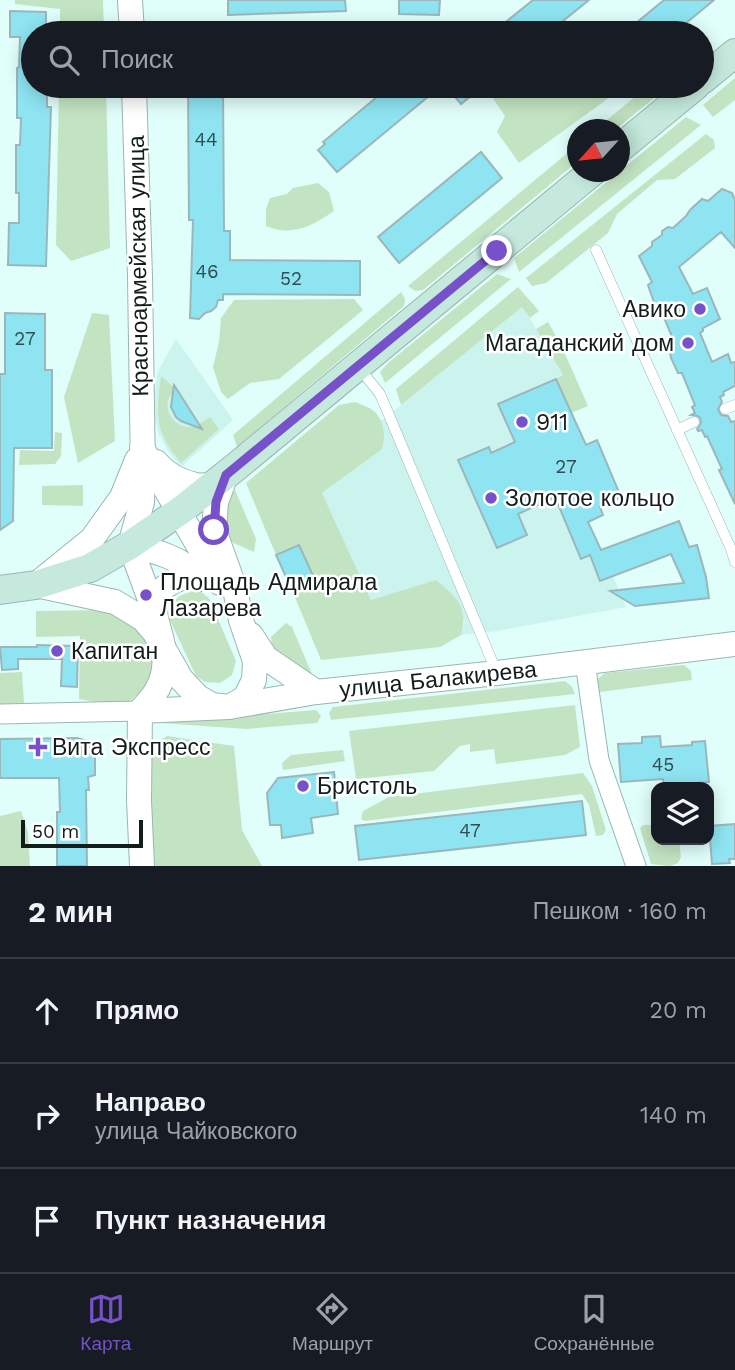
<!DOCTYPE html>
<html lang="ru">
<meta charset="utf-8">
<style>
body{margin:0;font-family:"Work Sans",sans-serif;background:#242831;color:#f1f3f6}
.controls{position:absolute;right:21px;bottom:21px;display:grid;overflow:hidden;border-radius:14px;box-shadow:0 4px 18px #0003}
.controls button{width:63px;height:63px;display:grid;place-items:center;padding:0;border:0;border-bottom:2px solid #363941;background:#171b24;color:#f1f3f6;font:35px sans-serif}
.compass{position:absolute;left:567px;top:119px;width:63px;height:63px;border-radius:50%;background:#171b24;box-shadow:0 4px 18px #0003;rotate:243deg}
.scale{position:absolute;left:21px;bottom:18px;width:122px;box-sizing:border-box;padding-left:7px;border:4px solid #121d1c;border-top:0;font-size:19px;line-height:24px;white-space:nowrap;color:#121d1c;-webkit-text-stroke:5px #fff;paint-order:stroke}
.stop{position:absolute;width:21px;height:21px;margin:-16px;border:5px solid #7651ca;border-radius:50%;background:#fff}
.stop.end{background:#7651ca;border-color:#fff;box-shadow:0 2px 7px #0008}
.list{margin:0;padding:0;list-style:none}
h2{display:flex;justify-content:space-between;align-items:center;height:91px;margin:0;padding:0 28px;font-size:30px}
h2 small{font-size:23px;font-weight:400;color:#9ea1a6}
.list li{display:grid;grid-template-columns:46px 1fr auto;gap:21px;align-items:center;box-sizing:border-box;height:105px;padding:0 28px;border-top:2px solid #363941}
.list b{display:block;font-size:26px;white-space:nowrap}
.list p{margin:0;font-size:23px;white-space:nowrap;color:#9ea1a6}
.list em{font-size:23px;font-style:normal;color:#9ea1a6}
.icon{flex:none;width:38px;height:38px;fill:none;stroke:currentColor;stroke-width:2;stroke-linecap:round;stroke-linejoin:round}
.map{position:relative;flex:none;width:735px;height:866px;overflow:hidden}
.search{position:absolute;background:#171b24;box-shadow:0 4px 18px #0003;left:21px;right:21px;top:21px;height:77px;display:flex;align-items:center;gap:18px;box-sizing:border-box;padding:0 24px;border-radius:38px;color:#9ea1a6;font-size:26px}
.sheet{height:406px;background:#171b24}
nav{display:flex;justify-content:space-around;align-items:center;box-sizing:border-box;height:98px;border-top:2px solid #363941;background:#171b24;font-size:19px;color:#9ea1a6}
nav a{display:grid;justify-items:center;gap:4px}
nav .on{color:#7651ca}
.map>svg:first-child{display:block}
.built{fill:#ccf4ef}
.green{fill:#c3e4c3}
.building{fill:#8fe4f2;stroke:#9bb7bc;stroke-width:2}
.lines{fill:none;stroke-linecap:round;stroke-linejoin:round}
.service-casing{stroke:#9ab6b3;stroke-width:11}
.minor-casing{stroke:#9ab6b3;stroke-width:21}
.tertiary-casing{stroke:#9ab6b3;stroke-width:26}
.secondary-casing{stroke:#9ab6b3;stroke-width:30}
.service{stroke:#fff;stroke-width:10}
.minor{stroke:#fff;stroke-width:19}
.tertiary{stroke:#fff;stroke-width:24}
.secondary{stroke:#c5eadd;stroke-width:28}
.route{stroke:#7651ca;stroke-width:9}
.poi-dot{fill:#7651ca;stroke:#fff;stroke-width:2.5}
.labels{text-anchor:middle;stroke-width:5;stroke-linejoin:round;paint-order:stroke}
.number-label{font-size:19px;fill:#314f52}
.street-label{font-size:23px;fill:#121d1c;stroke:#fff}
.poi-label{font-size:23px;fill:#121d1c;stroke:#fff;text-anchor:start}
</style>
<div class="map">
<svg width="735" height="866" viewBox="0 0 735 866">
<rect width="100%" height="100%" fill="#e0fefa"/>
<!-- built -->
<g class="built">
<path d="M523,306L563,375L556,379L585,445L597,440L621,497L600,507L603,515L588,522L590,555L600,581L613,576L626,607L497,631L461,635L465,620L371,600L322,493L381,450L383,427L380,421L389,415Z"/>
<path d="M176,339L233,420L181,467L168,451L159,434L153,413L157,373Z"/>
</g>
<!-- green -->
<g class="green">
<path d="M15,0H103L104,33H60V9L15,4Z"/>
<path d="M735,78V100L713,117L703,105Z"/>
<path d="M59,86H106L110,248L71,261L56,245Z"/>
<path d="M502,86H616L617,92L519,163L497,132L505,116L492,97Z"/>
<path d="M648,86H669L616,129H596Z"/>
<path d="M686,117L701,125L519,272L514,258Z"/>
<path d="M706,134L714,140L715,148L675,179L657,180L617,214L608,233L546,283L532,286L526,278Z"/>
<path d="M577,145V162L423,290L415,291L408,286Z"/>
<path d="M318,183L329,192L334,211C312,226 292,237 266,226V209L270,198L287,194L293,188Z"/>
<path d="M497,274L511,279L385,383L380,372L388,363Z"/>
<path d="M518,287L539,311L530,318L522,307L401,405L396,389Z"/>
<path d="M401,292L405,299L404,306L237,447L233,435Z"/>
<path d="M354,299L363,310L279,379L250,383L228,399L221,392L213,367L219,342L221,318L234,300Z"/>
<path d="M92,313L109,315L115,441L78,463L64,397Z"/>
<path d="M548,322L562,347L588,406L571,413L556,379L563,375L536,329Z"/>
<path d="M161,376L176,389C175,390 169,397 169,398C163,411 175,427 189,427C197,426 204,421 210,417L219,429L181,463C154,430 156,416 161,376Z"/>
<path d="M355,402C360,404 366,406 371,409C384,417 387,437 381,450L322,493L371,600L436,580C456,597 469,607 461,635L440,647L321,660L292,590L315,579L299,545L276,555L246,483L339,405Z"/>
<path d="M55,432L62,433L61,456L55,464L19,465L20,450L54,451Z"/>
<path d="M83,485V506L42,505V486Z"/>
<path d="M235,490L256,539L254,552L229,541L222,530L224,503Z"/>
<path d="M198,590L209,598L236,661L232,675L220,683L205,682L196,676L168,616C173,598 179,594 198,590Z"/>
<path d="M109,610L142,629L154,662L151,683L130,701L108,704L79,699L80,636L36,637V611Z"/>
<path d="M286,623L292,627L312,674L296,671L272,646L271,637Z"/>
<path d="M684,665L691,671L692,680L592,693V684L605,673Z"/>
<path d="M22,672L24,703L0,704V673Z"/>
<path d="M565,681L572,687L575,694L331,720L329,713L333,707Z"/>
<path d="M575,705L580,747L565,755L496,764L494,749L470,752V744L460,746L434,771L356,779L349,731Z"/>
<path d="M316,710L321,716L317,723L246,729L161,723V718L241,716Z"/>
<path d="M167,736L234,746L242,830L262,866H147L144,751Z"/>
<path d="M343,750L345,761L283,770L282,763L291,755Z"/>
<path d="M583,773L592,786L606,830L603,835L596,836L589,805L582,794L365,821L361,819L363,811L389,797Z"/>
<path d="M21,811L28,832L30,866H0V816Z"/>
<path d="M643,825H656V840H679L681,857L678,863L670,866L651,864L640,828Z"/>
</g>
<!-- building -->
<g class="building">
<path d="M228,0H345L346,11L228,15Z"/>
<path d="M399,0H440L439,15L399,14Z"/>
<path d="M533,0H589L548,33H492Z"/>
<path d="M664,0H714L674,33H624Z"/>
<path d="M10,11L46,12V33H33V86H47V107H51L46,266L8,265L9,223H19V193H16V145H20L21,118H17V68L19,67L20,37H10Z"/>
<path d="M188,86H223L224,231H230V260L360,261V295L223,294V300H218L216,307L211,311L205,313L199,319L190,318L193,220H189Z"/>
<path d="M390,86H441L337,172L318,150L325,144L323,142Z"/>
<path d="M446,86H483L461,104Z"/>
<path d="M481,152L502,178L399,263L378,237Z"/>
<path d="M722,189L732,193L735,200V248L721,232L679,267L693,294L707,288L720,319L703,328V331L700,333L712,362L728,354L731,363L735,362V386L723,392L724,395L720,397L722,402L718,409L721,415L728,416L731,422L735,421V504L719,470L722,469L707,436L705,437L702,430L698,431L697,429L701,423L700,418L698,416L691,415L695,413L692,407L695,405L682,373H678L671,358L670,352L674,349L670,342L673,339L660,308L656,307L651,294L648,285L652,282L639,256L652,246V242L662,235V231L668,227L673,228L686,216L690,210L702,199L708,201Z"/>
<path d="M5,313L45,314V370H52V448H14L13,521L0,530V374H5Z"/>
<path d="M556,379L586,445L597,440L621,497L600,507L603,515L588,522L601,550L679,521L689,547L697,545L706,577L709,598L635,606L610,591L684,583L671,554L600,581L590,555L581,559L555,497L518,514L527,535L497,548L458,460L489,447L491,453L515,442L498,404Z"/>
<path d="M174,385L202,429L181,421L176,417L171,407Z"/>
<path d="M299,545L315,580L292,590L276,555Z"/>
<path d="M37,645L78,646L77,687L61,686L62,659H18V669L2,670L0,647H37Z"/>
<path d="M660,736L661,747L692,745V742L705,741L709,782L682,784V787H664L663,779L621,782L618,744L642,743V737Z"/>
<path d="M77,738L88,741L95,751V775L88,777L89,790H86L87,866H57V812H60L59,778H0V739Z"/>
<path d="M334,772L338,814L311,818L313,833L282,838L281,825H270L267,793L278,778Z"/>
<path d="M582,801L586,835L359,860L355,826Z"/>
<path d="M735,824V859H729L730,863L712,864L709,826Z"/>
</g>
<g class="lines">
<defs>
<g id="service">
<path d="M596,250L731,549L735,562"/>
<path d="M360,369L380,394L389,415L497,673"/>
<path d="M725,409L735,405"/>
<path d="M677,430L694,422"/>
</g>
<g id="minor">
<path d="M585,662L599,760L636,866"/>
<path d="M0,714L140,711"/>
</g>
<g id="tertiary">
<path d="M130,0L132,33"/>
<path d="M134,86L140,277L143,473L142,502L130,545L153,608"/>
<path d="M142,448L220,583"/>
<path d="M156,462C166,474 181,482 196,485C202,486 209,485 214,484"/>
<path d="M130,545C156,551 182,558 202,579"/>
<path d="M39,582L92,539L122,497L137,460"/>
<path d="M36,585L115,602L143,619L155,633L181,679L198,697L212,705L229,707L245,698L254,680L255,661L241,620L235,589L214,530L216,502L226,475"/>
<path d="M251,635L266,658L316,692"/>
<path d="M140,711L229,707L316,692L497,673L735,644"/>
<path d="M140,711C150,700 160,690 163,674C174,628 120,593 197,573"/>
<path d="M140,711L139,800L142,866"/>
</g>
<g id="secondary">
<path d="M702,80L735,53"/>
<path d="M620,148L695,86"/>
<path d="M0,590L36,585L90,568L130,545L180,511L237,466L592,172"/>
</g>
</defs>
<!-- service casing -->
<use href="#service" class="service-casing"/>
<!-- minor casing -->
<use href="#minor" class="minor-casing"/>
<!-- tertiary casing -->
<use href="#tertiary" class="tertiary-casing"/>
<!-- secondary casing -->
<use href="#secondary" class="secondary-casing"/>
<!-- service -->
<use href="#service" class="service"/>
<!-- minor -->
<use href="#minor" class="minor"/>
<!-- tertiary -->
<use href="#tertiary" class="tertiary"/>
<!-- secondary -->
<use href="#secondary" class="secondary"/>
</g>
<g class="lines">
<!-- route -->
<path class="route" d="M214,530L216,502L226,475L497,251"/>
</g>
<!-- markers -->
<g class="poi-dot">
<circle cx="700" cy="309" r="7"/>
<circle cx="688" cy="343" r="7"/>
<circle cx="522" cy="422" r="7"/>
<circle cx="491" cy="498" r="7"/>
<circle cx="146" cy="595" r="7"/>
<circle cx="57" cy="651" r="7"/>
<path d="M34.5 736.5h7v7h7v7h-7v7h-7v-7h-7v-7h7z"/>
<circle cx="303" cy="786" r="7"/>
</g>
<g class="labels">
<!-- number labels -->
<g class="number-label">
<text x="206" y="146">44</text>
<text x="207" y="278">46</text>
<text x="291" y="285">52</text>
<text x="25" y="345">27</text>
<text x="566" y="473">27</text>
<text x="663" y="771">45</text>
<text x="470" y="837">47</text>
</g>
<!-- street labels -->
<g class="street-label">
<text transform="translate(138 266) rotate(-91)" y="8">Красноармейская улица</text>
<text transform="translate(438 679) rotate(-6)" y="8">улица Балакирева</text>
</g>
<!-- poi labels -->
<g class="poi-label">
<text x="686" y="317" text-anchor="end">Авико</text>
<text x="674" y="351" text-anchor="end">Магаданский дом</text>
<text x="536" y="430">911</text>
<text x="505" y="506">Золотое кольцо</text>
<text x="160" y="590">Площадь Адмирала<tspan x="160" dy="26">Лазарева</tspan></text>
<text x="71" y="659">Капитан</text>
<text x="52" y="755">Вита Экспресс</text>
<text x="317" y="794">Бристоль</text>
</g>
</g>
</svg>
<div class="controls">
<button><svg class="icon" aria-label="layers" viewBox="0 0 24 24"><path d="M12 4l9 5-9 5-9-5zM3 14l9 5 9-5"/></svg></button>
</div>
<svg class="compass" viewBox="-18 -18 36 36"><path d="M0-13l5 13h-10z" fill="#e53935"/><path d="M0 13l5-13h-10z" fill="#9ea1a6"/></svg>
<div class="scale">50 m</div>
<div class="stop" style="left:214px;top:530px"></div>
<div class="stop end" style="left:497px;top:251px"></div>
<div class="search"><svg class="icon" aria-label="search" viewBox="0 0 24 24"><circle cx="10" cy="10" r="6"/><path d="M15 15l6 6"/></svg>Поиск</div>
</div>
<section class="sheet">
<h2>2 мин<small>Пешком · 160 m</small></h2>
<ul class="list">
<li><svg class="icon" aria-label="ahead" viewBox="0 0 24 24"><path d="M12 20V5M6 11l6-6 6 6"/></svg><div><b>Прямо</b></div><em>20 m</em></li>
<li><svg class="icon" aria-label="right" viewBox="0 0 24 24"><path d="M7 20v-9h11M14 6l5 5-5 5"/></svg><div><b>Направо</b><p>улица Чайковского</p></div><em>140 m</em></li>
<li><svg class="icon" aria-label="arrive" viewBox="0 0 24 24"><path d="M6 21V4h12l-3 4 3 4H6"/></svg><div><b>Пункт назначения</b></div></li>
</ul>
</section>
<nav>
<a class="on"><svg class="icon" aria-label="map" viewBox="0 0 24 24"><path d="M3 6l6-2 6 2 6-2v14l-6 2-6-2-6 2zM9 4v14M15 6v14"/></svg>Карта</a>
<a><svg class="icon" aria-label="directions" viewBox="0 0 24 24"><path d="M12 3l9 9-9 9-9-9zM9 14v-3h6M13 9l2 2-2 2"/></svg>Маршрут</a>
<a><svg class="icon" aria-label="saved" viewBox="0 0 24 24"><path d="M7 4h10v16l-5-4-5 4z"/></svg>Сохранённые</a>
</nav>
